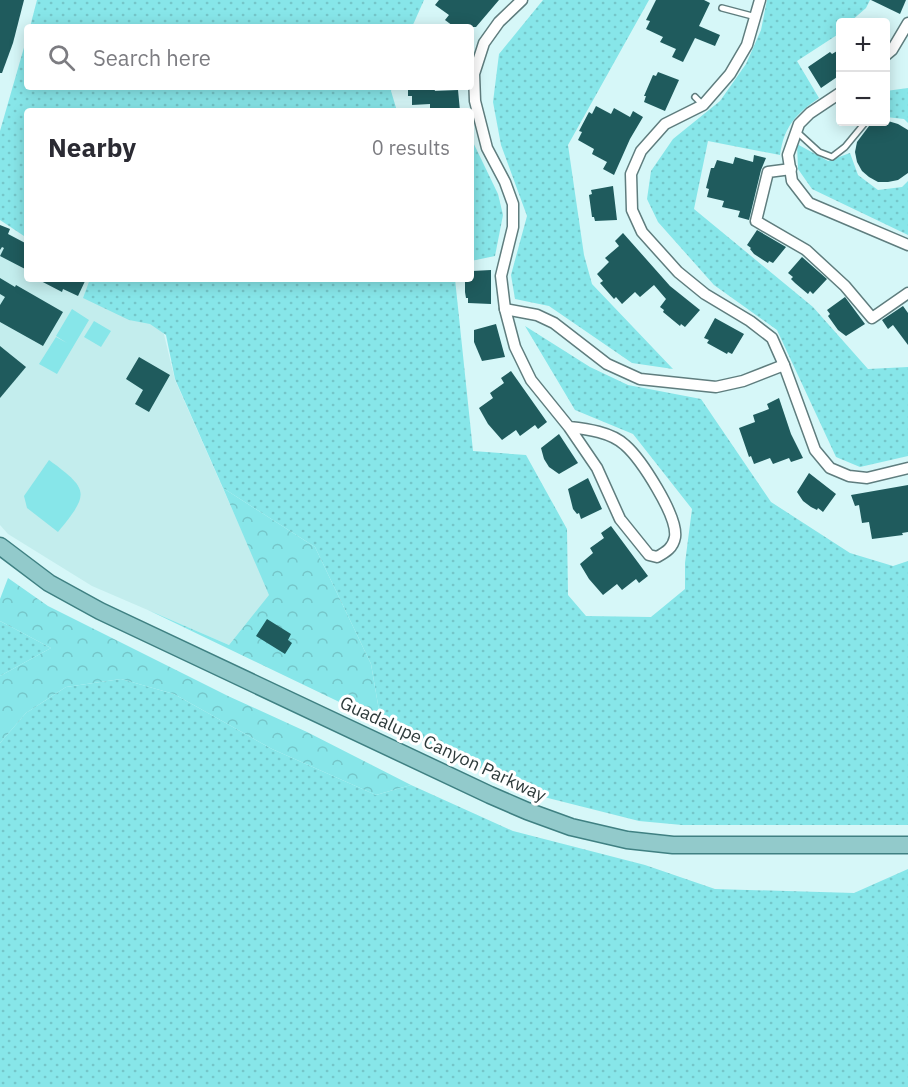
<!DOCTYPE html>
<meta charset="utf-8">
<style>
body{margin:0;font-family:"IBM Plex Sans",sans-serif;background:#f7f7f7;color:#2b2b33}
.controls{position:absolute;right:18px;top:18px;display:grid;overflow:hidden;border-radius:6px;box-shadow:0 3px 15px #0003}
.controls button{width:54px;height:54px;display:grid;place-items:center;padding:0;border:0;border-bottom:2px solid #e1e1e2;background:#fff;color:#2b2b33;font:30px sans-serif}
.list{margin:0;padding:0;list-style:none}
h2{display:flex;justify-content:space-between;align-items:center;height:78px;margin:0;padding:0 24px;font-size:26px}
h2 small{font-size:20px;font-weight:400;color:#7c7c81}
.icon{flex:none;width:33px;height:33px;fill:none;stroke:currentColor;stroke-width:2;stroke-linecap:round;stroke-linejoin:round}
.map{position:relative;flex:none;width:908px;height:1087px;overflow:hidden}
.search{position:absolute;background:#fff;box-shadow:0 3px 15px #0003;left:24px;top:24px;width:450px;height:66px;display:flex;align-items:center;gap:15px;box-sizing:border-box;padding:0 21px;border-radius:6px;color:#7c7c81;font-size:22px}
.panel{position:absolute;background:#fff;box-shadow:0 3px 15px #0003;left:24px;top:108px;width:450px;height:174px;border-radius:6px}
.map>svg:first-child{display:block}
.built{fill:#c3eded}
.grass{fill:url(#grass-dots)}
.forest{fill:url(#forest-crowns)}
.pitch{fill:#87e6e9}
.building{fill:#1f5b5d}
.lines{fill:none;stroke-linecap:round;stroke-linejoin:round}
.service-casing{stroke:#5f7d7e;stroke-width:8}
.minor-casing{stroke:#5f7d7e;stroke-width:13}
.primary-casing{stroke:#3f8082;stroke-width:19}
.service{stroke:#fff;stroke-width:5}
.minor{stroke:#fff;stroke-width:10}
.primary{stroke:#92cacb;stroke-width:16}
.labels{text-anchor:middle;stroke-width:6;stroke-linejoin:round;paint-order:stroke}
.street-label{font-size:18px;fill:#2d3a3a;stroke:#fff}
</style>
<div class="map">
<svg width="908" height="1087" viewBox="0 0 908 1087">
<defs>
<pattern id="grass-dots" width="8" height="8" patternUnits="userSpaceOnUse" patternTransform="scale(1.5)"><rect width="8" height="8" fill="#87e6e9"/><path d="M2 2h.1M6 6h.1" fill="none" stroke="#75c6c9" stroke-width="1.8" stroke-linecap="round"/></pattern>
<pattern id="forest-crowns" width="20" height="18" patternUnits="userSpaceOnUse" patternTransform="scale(1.5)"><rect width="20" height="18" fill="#87e6e9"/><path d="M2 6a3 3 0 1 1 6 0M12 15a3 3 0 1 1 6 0" fill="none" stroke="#75c6c9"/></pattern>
</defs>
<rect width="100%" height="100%" fill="#d6f7f8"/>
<!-- built -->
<path class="built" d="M0,229L27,244V279H90L160,318L175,380L270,595L229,645L92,586L8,534L0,525Z"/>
<!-- grass -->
<g class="grass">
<path d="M37,0H424L412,27H30Z"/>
<path d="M543,0H649L568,145L584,255L592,284L673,369L632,363L549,306L515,299L511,275L527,216L501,145L493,102L499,54Z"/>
<path d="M767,0H870L866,8L850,22H840V32L837,35L797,61L819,98C796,114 784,126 780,155L708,141L694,209L813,307L868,369L908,367V456L860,467L836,457L777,330L714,285L658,222L647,199L651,171L673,139L720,101L746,64L761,30Z"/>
<path d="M27,37V87H392L391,91L397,111H27V238L0,220V131Z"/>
<path d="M908,88V123L904,119L886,117V91Z"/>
<path d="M471,138L498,194L503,215L495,256L471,261Z"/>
<path d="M797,144L828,161L850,153L858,175L878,190L902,187L908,181V235L812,189L798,169Z"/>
<path d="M90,279H455L473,451L526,455L567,529L568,595L586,616L651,617L685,589V563L692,509L633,434L575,410L525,326L590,367L628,385L701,399L771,502L850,553L893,566L908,561V825H682L639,821L540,796L381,722L371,664L315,547L223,488L175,379L166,335L150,324L129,320L83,298Z"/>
<path d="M0,621L51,648L0,676Z"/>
<path d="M121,679L174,694L272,749L376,795L411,785L513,831L645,865L715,889L854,893L908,869V1087H0V743L26,713L66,687Z"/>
</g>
<!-- forest -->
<g class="forest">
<path d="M223,488L315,547L371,664L381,722L148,610L229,645L269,595Z"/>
<path d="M8,578L48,606L228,696L307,732L411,785L376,795L272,749L174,694L121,679L66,687L26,713L0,743V676L51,648L0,621V599Z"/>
</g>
<!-- pitch -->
<g class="pitch">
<path d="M72,309L89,320L57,374L39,364L56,337L67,343L56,336Z"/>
<path d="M94,321L111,331L101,347L84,337Z"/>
<path d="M49,460C90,490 89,494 58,532L27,508L24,496Z"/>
</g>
<!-- building -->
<g class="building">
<path d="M0,0H24L13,43L2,73H0Z"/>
<path d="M439,0H499L476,27H459L455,24L453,26L445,20L449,15L435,5Z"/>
<path d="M656,0H704L710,3L699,26L720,35L715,46L695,38L683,62L672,57L676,49L660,42L663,37L646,29L650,21L646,20Z"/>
<path d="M871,0H906L900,14Z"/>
<path d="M837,51L840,56V75L821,88L808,67L830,52L832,54Z"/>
<path d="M658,72L679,80L665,111L644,102L646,96H644L653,75L656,76Z"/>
<path d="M408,87L434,88L435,91L458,90L460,111H430V104L412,105V96H408Z"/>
<path d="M596,106L611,114L614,108L630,117L633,111L643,117L630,139L614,175L603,169L607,162L592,154L594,149L578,140L582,132L579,131L589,112L592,114Z"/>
<path d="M888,121L898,124L908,130V173L898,180L888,182H878L869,177L862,171L857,162L855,152L857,142L869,126L878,122Z"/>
<path d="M754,155L766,158L761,170L749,220L738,217L740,211L722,207L724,201L707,197L709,189L706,188L711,168H714L717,160L733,164L735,157L753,162Z"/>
<path d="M613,186L617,220L595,221L594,217H592L589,195L592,194L591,190Z"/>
<path d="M0,225L10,229L8,234L27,244V270L0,256L4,248L2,247L0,250Z"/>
<path d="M757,230L786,247L773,263L769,261L768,263L754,254L750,249L751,248L747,245Z"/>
<path d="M623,233L670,286L700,310L685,327L681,324L680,326L663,312L664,310L660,307L666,299L654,285L640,297L635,292L622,304L616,297L614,299L600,283L603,281L597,274L609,262L605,258L619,246L615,241Z"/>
<path d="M802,257L827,279L813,294L810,291L808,294L795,283L791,279L793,277L788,273Z"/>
<path d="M491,270V304L468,303V298H466L465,292V279H471L472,271Z"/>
<path d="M0,278L15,287L16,285L63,312L43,346L0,322V305L5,297L0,294Z"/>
<path d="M37,279H86L78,296L63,289L62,292Z"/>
<path d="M845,297L865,324L846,336L838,330L828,316L830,314L827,310Z"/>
<path d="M903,306L908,313V345L893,325L888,329L882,320Z"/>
<path d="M715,318L744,334L732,354L728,352L727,354L707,343L709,340L704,338Z"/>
<path d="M496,324L505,357L482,361L474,342V330Z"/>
<path d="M0,346L26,367L0,398Z"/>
<path d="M139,357L170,375L149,412L135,404L143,390L126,379Z"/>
<path d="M511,371L547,422L538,429L535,425L520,436L516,430L502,440L488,424L479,408L493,398L490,393L504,383L501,378Z"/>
<path d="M779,398L791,434L803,458L791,462L789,458L773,464L770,458L754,464L751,456L749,457L739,428L755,422L753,415L769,409L767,404Z"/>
<path d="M559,434L578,463L559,474L549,467L544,459L541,448Z"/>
<path d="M809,473L836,494L823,512L818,508L817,510L811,507L803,501L797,492Z"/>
<path d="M588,478L602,509L581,519L579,513L577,514L573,509L568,489Z"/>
<path d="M908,485V532L902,533L903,535L872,539L869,522L862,523L859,505L855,506L851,495Z"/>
<path d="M611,526L648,576L639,583L636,579L622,590L617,584L603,595L589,579L580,564L593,553L590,548L604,538L601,533Z"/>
<path d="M267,619L291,634L288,640L292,643L285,654L256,636Z"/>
</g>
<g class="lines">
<defs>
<g id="service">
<path d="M722,8L756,17"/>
<path d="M695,97L703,105"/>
<path d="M796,131L819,152L832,157L845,147L864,124"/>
</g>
<g id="minor">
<path d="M522,0L499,22L484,43L474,74L475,101L487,148L505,182L513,204V227L501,276L505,309L515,347L531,380L569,427L597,468L620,519L649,555L657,557C666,552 673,548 675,537C678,516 641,459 625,445C611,432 587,429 569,427"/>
<path d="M760,0L747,45L730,74L703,105L665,124L641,151L631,174L632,210L642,232L678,272L705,294L750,321L772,338L784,365"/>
<path d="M886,55L892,50L908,23"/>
<path d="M840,93L810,113L799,124L788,155L792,181L809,203L908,245"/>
<path d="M791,169L768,172L756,221L806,250L845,286L872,318L908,293"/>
<path d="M505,309L537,315L554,323L607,364L640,379L716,387L743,381L784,365L815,450L830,468L849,476L867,478L908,468"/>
</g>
<path id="primary" d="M0,546L49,583L100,611L490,795L527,811L571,827L627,840L673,845H908"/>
</defs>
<!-- service casing -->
<use href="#service" class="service-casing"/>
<!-- minor casing -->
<use href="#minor" class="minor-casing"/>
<!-- primary casing -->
<use href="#primary" class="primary-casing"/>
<!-- service -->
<use href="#service" class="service"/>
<!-- minor -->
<use href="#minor" class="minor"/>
<!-- primary -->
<use href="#primary" class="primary"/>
</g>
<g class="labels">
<!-- street labels -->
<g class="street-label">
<text transform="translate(443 749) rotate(25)" y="6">Guadalupe Canyon Parkway</text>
</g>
</g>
</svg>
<div class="controls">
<button>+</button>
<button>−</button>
</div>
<div class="search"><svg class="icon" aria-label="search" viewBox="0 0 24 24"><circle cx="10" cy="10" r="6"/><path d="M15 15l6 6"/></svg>Search here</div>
<section class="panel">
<h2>Nearby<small>0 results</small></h2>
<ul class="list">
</ul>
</section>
</div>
